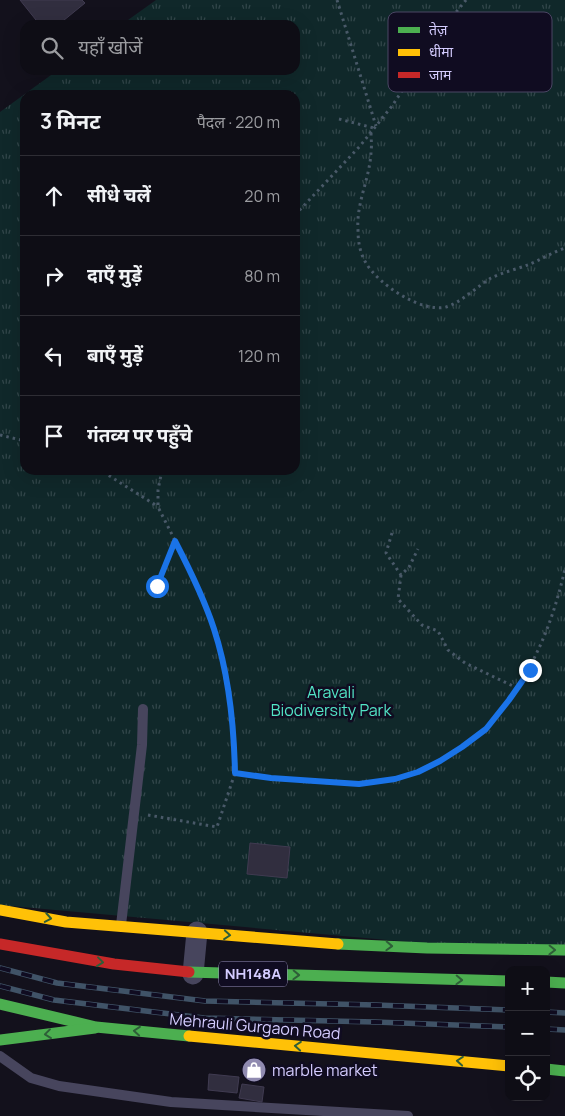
<!DOCTYPE html>
<html lang="hi">
<meta charset="utf-8">
<style>
body{margin:0;font-family:Manrope,"Noto Sans Devanagari",sans-serif;background:#17161e;color:#f1f3f6}
.controls{position:absolute;right:15px;bottom:15px;display:grid;overflow:hidden;border-radius:10px;box-shadow:0 5px 20px #0002}
.controls button{width:45px;height:45px;display:grid;place-items:center;padding:0;border:0;border-bottom:1px solid #2e2d34;background:#0e0d15;color:#f1f3f6;font:25px sans-serif}
.stop{position:absolute;width:15px;height:15px;margin:-11px;border:4px solid #1a73e8;border-radius:50%;background:#fff}
.stop.end{background:#1a73e8;border-color:#fff;box-shadow:0 1px 5px #0008}
.list{margin:0;padding:0;list-style:none}
h2{display:flex;justify-content:space-between;align-items:center;height:65px;margin:0;padding:0 20px;font-size:21px}
h2 small{font-size:16px;font-weight:400;color:#9b9ca0}
.list li{display:grid;grid-template-columns:32px 1fr auto;gap:15px;align-items:center;box-sizing:border-box;height:80px;padding:0 20px;border-top:1px solid #2e2d34}
.list b{display:block;font-size:19px;white-space:nowrap}
.list em{font-size:16px;font-style:normal;color:#9b9ca0}
.icon{flex:none;width:28px;height:28px;fill:none;stroke:currentColor;stroke-width:2;stroke-linecap:round;stroke-linejoin:round}
.map{position:relative;flex:none;width:565px;height:1116px;overflow:hidden}
.search{position:absolute;background:#0e0d15;box-shadow:0 5px 20px #0002;left:20px;top:20px;width:280px;height:55px;display:flex;align-items:center;gap:12px;box-sizing:border-box;padding:0 18px;border-radius:15px;color:#9b9ca0;font-size:19px}
.panel{position:absolute;background:#0e0d15;box-shadow:0 5px 20px #0002;left:20px;top:90px;width:280px;height:385px;border-radius:15px}
.map>svg:first-child{display:block}
.grass{fill:url(#grass-tufts);fill-rule:evenodd}
.building{fill:#312e3f;stroke:#403b51}
.lines{fill:none;stroke-linecap:round;stroke-linejoin:round}
.path{stroke:#495968;stroke-width:3;stroke-dasharray:2.5 4;stroke-linecap:butt}
.lane{stroke:#47455d;stroke-width:10}
.street{stroke:#47455d;stroke-width:21}
.fast{stroke:#4caf50;stroke-width:11}
.slow{stroke:#ffc107;stroke-width:11}
.jam{stroke:#c62828;stroke-width:11}
.rail-casing{stroke:#405367;stroke-width:5.5}
.rail{stroke:#100c21;stroke-width:4;stroke-dasharray:11;stroke-linecap:butt}
.oneway{stroke:#2e5e38}
.route{stroke:#1a73e8;stroke-width:6}
.labels{text-anchor:middle;stroke-width:5;stroke-linejoin:round;paint-order:stroke}
.shield{fill:#100c21;stroke:#9992bc;stroke-width:1}
.shield-label{font-size:15px;font-weight:bold;fill:#d4ccff}
.park-label{font-size:16px;fill:#52e5c6;stroke:#100c21}
.street-label{font-size:16px;fill:#d4ccff;stroke:#100c21}
.poi-label{font-size:16px;fill:#d4ccff;stroke:#100c21;text-anchor:start}
.key{fill:#100c21;stroke:#4b4664;stroke-width:1}
.key-label{font-size:14px;fill:#d4ccff}
</style>
<div class="map">
<svg width="565" height="1116" viewBox="0 0 565 1116">
<defs>
<pattern id="grass-tufts" width="24" height="20" patternUnits="userSpaceOnUse" patternTransform="scale(1.25)"><rect width="24" height="20" fill="#10282a"/><path d="M3 7l-1-3M5 7V3M7 7l1-3M15 17l-1-3M17 17v-4M19 17l1-3" fill="none" stroke="#32464a"/></pattern>
</defs>
<rect width="100%" height="100%" fill="#13111c"/>
<!-- grass -->
<path class="grass" d="M156,0H565V956L0,905V112L58,70H295V25H121ZM25,95H295V470H25Z"/>
<!-- building -->
<g class="building">
<path d="M20,0H82L85,3L58,25H40Z"/>
<path d="M250,843L290,847L287,878L247,874Z"/>
<path d="M209,1074L239,1077L237,1093L208,1090Z"/>
<path d="M242,1084L264,1087L262,1102L239,1098Z"/>
</g>
<g class="lines">
<!-- path -->
<g class="path">
<path d="M337,0L376,126"/>
<path d="M339,119L374,128"/>
<path d="M371,133C371,139 372,145 371,152C370,178 356,203 358,230C358,242 360,253 366,263C378,284 421,313 446,307C460,303 478,286 491,278C503,272 518,269 530,264C542,259 553,252 565,248"/>
<path d="M295,215L360,146L392,106L448,22L466,0"/>
<path d="M0,435L25,441"/>
<path d="M97,470L108,475L157,506"/>
<path d="M392,533L386,553L401,575L409,567L418,549"/>
<path d="M401,575L398,599L422,625L438,631L448,650L465,663L517,688"/>
<path d="M157,586L175,542"/>
<path d="M235,773C284,780 343,788 393,779C414,776 434,766 452,754C463,747 475,739 485,730C491,724 496,716 502,709C535,667 553,621 565,569"/>
<path d="M148,815L217,827L235,773L231,707L215,629L193,576L158,507V490L162,470"/>
</g>
<!-- lane -->
<g class="lane">
<path d="M121,925L142,745L143,709"/>
<path d="M0,1056L31,1078L59,1086L171,1102L408,1116"/>
</g>
<!-- street -->
<path class="street" d="M193,974L197,932"/>
<!-- fast -->
<g class="fast">
<path d="M338,944L427,948L565,950"/>
<path d="M189,972L509,981"/>
<path d="M546,982L565,983"/>
<path d="M0,1004L96,1027L189,1036"/>
<path d="M0,1040L95,1028"/>
<path d="M546,1069L565,1071"/>
</g>
<!-- slow -->
<g class="slow">
<path d="M0,910L66,922L338,944"/>
<path d="M189,1036L509,1066"/>
</g>
<!-- jam -->
<path class="jam" d="M0,944L114,964L189,972"/>
<defs>
<g id="rail">
<path d="M0,968L57,983L205,1001L376,1005L509,1010"/>
<path d="M0,986L54,1000L204,1018L375,1022L509,1027"/>
<path d="M546,1012L565,1013"/>
<path d="M546,1029L565,1030"/>
</g>
</defs>
<!-- rail casing -->
<use href="#rail" class="rail-casing"/>
<!-- rail -->
<use href="#rail" class="rail"/>
</g>
<!-- one-way arrows -->
<defs><path id="oneway-chevron" d="M-2-3.5L2.5 0L-2 3.5" fill="none" stroke-width="1.6" stroke-linecap="round" stroke-linejoin="round" transform="scale(1.25)"/></defs>
<g class="oneway">
<use href="#oneway-chevron" transform="translate(48 918) rotate(10)"/>
<use href="#oneway-chevron" transform="translate(227 935) rotate(5)"/>
<use href="#oneway-chevron" transform="translate(389 946) rotate(2)"/>
<use href="#oneway-chevron" transform="translate(552 950) rotate(1)"/>
<use href="#oneway-chevron" transform="translate(100 962) rotate(7)"/>
<use href="#oneway-chevron" transform="translate(296 975) rotate(2)"/>
<use href="#oneway-chevron" transform="translate(459 980) rotate(2)"/>
<use href="#oneway-chevron" transform="translate(137 1031) rotate(-175)"/>
<use href="#oneway-chevron" transform="translate(48 1034) rotate(173)"/>
<use href="#oneway-chevron" transform="translate(298 1046) rotate(-175)"/>
<use href="#oneway-chevron" transform="translate(460 1061) rotate(-175)"/>
</g>
<g class="lines">
<!-- route -->
<path class="route" d="M157,586L175,541C190,570 204,598 214,629C229,675 234,725 235,773L271,778L359,784L395,779L418,772L440,761L462,747L486,729L509,700L530,670"/>
</g>
<!-- icons -->
<defs>
<symbol id="shop-disc" viewBox="-11 -11 22 22"><circle r="9.5" fill="#908bb0" stroke="#100c21"/><path d="M-5-2.5h2.3a2.7 3.5 0 0 1 5.4 0H5L5.5 6h-11ZM-1.5-2.5h3a1.5 2.3 0 0 0-3 0Z" fill="#fff"/></symbol>
</defs>
<g fill-rule="evenodd">
<use href="#shop-disc" x="240" y="1056" width="28" height="28"/>
</g>
<g class="labels">
<!-- shield labels -->
<rect class="shield" x="219" y="961.5" width="68" height="25" rx="4"/>
<g class="shield-label">
<text x="253" y="979">NH148A</text>
</g>
<!-- park labels -->
<g class="park-label">
<text x="331" y="698">Aravali<tspan x="331" dy="18">Biodiversity Park</tspan></text>
</g>
<!-- street labels -->
<g class="street-label">
<text transform="translate(255 1026) rotate(5)" y="6">Mehrauli Gurgaon Road</text>
</g>
<!-- poi labels -->
<g class="poi-label">
<text x="272" y="1076">marble market</text>
</g>
</g>
<!-- legend -->
<rect x="388" y="12" width="164" height="80" rx="8" class="key"/>
<rect x="398" y="27" width="22" height="6" fill="#4caf50"/>
<rect x="398" y="49" width="22" height="7" fill="#ffc107"/>
<rect x="398" y="72" width="22" height="6" fill="#c62828"/>
<g class="key-label">
<text x="429" y="35">तेज़</text>
<text x="429" y="57">धीमा</text>
<text x="429" y="80">जाम</text>
</g>
</svg>
<div class="controls">
<button>+</button>
<button>−</button>
<button><svg class="icon" aria-label="locate" viewBox="0 0 24 24"><circle cx="12" cy="12" r="6"/><path d="M12 2v4M12 18v4M2 12h4M18 12h4"/></svg></button>
</div>
<div class="stop" style="left:157px;top:586px"></div>
<div class="stop end" style="left:530px;top:670px"></div>
<div class="search"><svg class="icon" aria-label="search" viewBox="0 0 24 24"><circle cx="10" cy="10" r="6"/><path d="M15 15l6 6"/></svg>यहाँ खोजें</div>
<section class="panel">
<h2>3 मिनट<small>पैदल · 220 m</small></h2>
<ul class="list">
<li><svg class="icon" aria-label="ahead" viewBox="0 0 24 24"><path d="M12 20V5M6 11l6-6 6 6"/></svg><div><b>सीधे चलें</b></div><em>20 m</em></li>
<li><svg class="icon" aria-label="right" viewBox="0 0 24 24"><path d="M7 20v-9h11M14 6l5 5-5 5"/></svg><div><b>दाएँ मुड़ें</b></div><em>80 m</em></li>
<li><svg class="icon" aria-label="left" viewBox="0 0 24 24"><path d="M17 20v-9H6M10 6l-5 5 5 5"/></svg><div><b>बाएँ मुड़ें</b></div><em>120 m</em></li>
<li><svg class="icon" aria-label="arrive" viewBox="0 0 24 24"><path d="M6 21V4h12l-3 4 3 4H6"/></svg><div><b>गंतव्य पर पहुँचे</b></div></li>
</ul>
</section>
</div>
